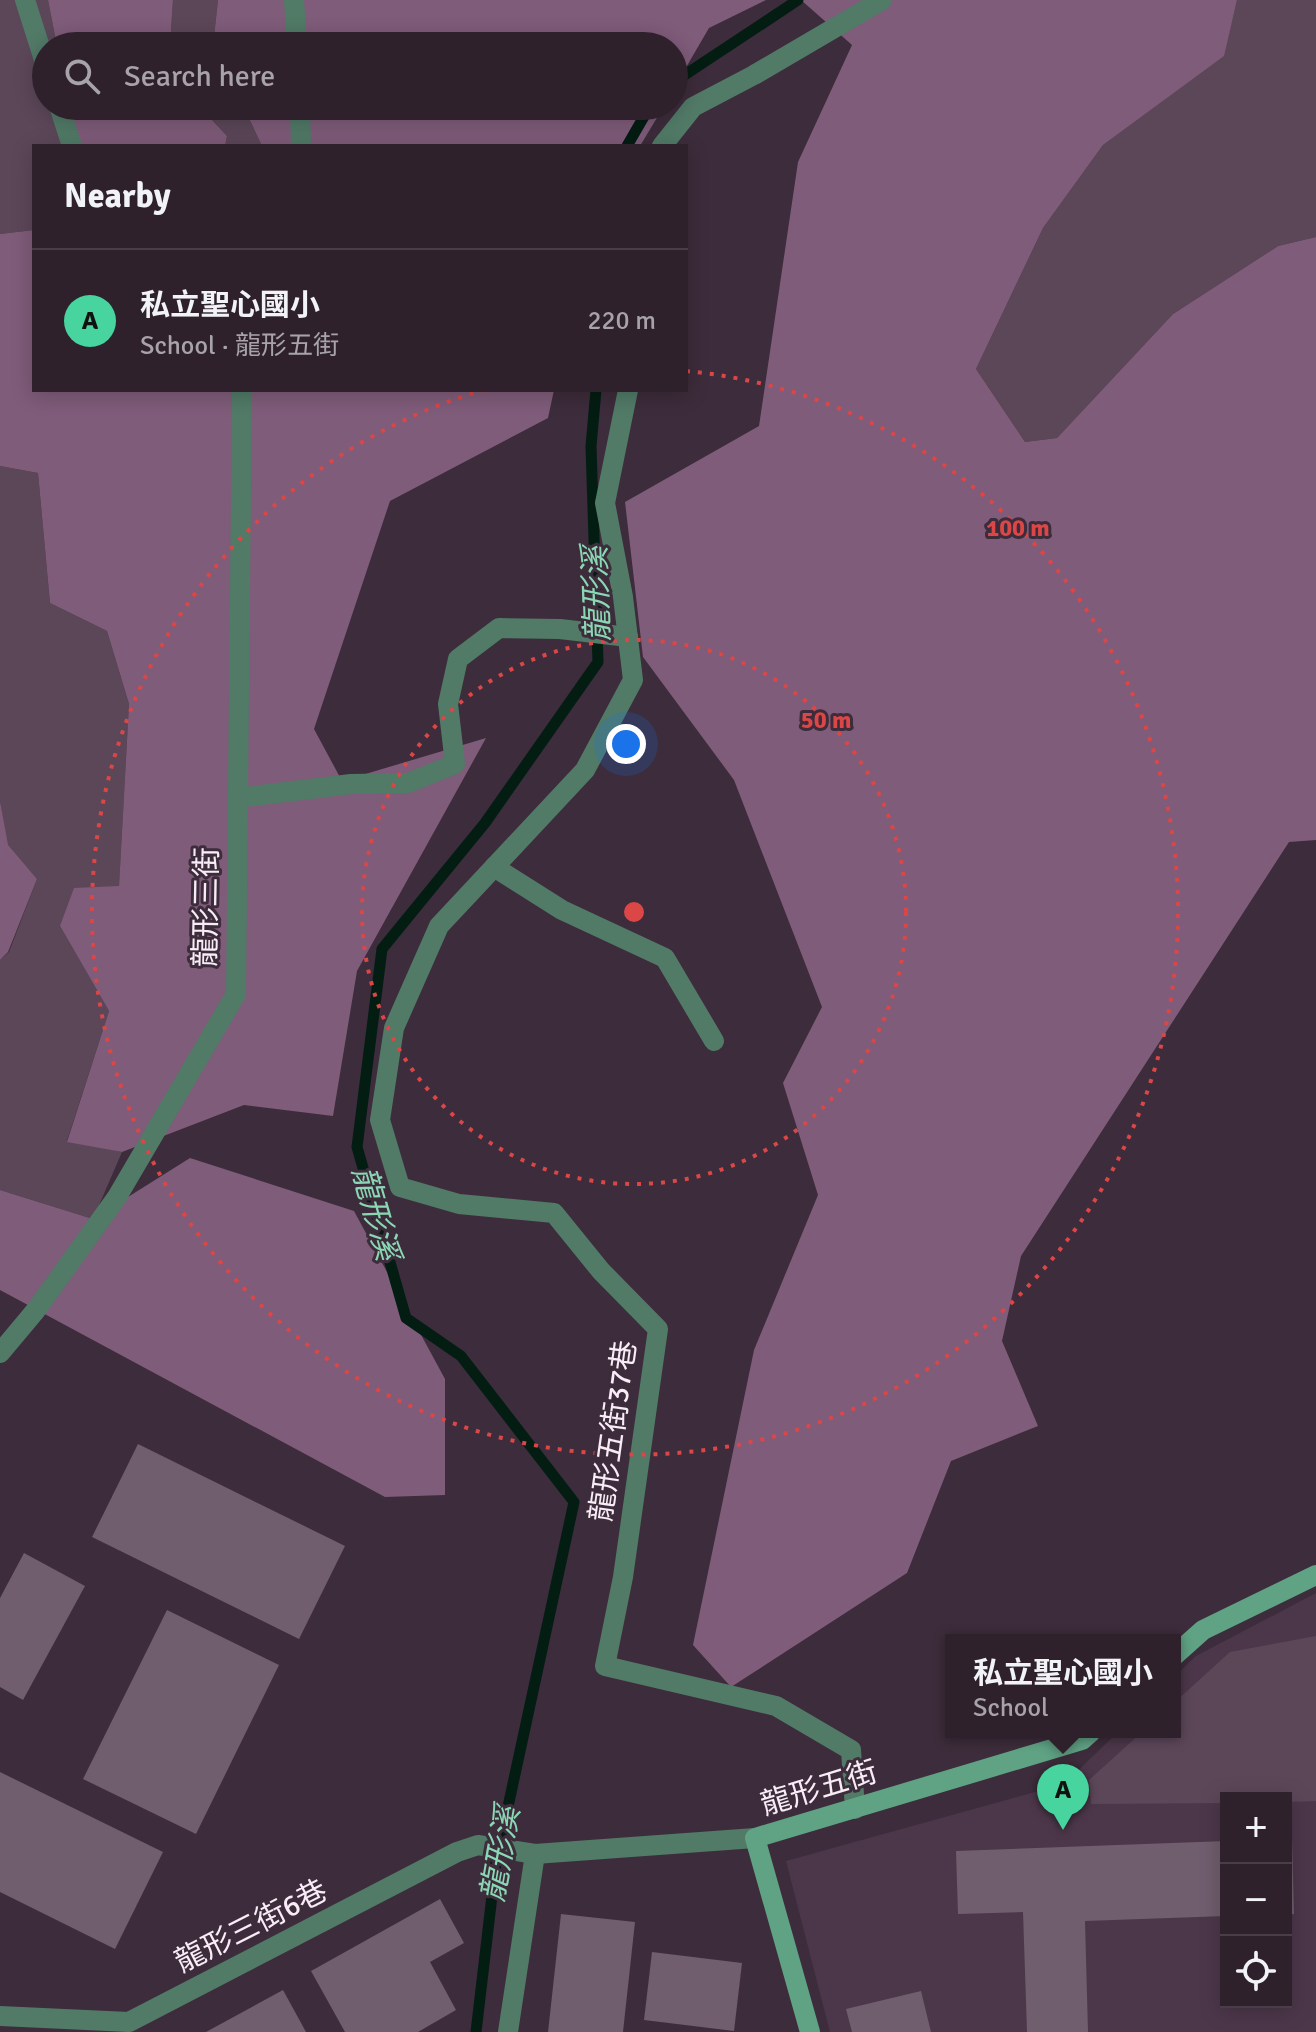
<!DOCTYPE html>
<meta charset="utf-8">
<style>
body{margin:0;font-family:Signika,"Noto Sans TC",sans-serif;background:#362934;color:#f1f3f6}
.controls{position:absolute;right:24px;bottom:24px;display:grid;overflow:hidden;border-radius:0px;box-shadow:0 4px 20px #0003}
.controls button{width:72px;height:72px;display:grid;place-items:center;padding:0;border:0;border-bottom:2px solid #493e48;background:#2e212c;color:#f1f3f6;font:40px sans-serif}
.you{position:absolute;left:626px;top:744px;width:28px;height:28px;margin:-20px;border:6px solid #fff;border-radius:50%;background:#1a73e8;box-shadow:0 0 0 12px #1a73e833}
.badge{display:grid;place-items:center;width:52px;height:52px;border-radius:50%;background:#47d49e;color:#111;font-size:26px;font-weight:700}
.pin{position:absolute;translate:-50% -66px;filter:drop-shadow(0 2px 4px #0008)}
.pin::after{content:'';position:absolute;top:42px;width:28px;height:24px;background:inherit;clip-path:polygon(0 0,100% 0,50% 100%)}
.popup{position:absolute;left:945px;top:1634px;width:236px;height:104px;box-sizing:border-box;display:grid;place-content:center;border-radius:0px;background:#2e212c;filter:drop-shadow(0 2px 6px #0005);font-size:26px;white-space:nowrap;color:#a7a3a9}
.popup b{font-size:30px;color:#f1f3f6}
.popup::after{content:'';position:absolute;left:50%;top:100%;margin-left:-16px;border:16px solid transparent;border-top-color:#2e212c}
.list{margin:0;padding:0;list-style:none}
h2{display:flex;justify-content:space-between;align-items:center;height:104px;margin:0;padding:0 32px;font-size:34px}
h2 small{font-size:26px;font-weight:400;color:#a7a3a9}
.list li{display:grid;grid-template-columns:52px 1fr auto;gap:24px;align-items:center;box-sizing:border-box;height:144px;padding:0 32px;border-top:2px solid #493e48}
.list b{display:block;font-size:30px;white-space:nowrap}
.list p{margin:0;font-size:26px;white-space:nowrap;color:#a7a3a9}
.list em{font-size:26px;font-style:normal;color:#a7a3a9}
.icon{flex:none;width:44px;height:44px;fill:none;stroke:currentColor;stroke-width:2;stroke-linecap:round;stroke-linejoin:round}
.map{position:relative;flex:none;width:1316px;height:2032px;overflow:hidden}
.search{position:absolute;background:#2e212c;box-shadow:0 4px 20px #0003;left:32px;top:32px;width:656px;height:88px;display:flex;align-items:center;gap:20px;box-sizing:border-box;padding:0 28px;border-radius:44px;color:#a7a3a9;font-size:30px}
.panel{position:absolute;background:#2e212c;box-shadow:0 4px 20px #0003;left:32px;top:144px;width:656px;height:248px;border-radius:0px}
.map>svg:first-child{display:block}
.built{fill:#4c374a;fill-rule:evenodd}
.green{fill:#5c4759}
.forest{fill:#7f5c7a}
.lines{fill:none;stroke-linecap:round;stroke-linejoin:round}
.stream{stroke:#041d13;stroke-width:11}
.building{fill:#705d6d}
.lane{stroke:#517a67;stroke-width:20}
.street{stroke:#517a67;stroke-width:20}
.secondary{stroke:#5fa284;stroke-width:20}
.ring{fill:none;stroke:#db4647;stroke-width:4;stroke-dasharray:4 8}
.labels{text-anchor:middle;stroke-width:6;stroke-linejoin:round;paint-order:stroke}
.street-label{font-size:30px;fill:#f8edf6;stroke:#3d2c3b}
.water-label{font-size:32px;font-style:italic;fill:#8ad7b3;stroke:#3d2c3b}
.centre{fill:#db4647;stroke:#3d2c3b;stroke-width:4}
.ring-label{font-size:24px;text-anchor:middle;font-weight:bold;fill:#db4647;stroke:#3d2c3b;stroke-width:6;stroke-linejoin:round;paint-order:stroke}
</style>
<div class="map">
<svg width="1316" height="2032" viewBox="0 0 1316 2032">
<rect width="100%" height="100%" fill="#3d2c3b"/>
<!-- built -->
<path class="built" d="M1316,1593V2032H830L786,1861L1064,1784L1118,1732H1175V1676L1196,1656ZM1226,1798H1286V2002H1226Z"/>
<!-- green -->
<g class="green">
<path d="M0,0H48L57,46H46V106H69L76,146H34V230L0,234Z"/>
<path d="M173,0H218L213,46H170Z"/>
<path d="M1237,0H1316V237L1278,246L1173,314L1057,438L1025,442L976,369L1043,228L1103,145L1223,56Z"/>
<path d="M199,106H243L262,146H225L227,136Z"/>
<path d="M0,466L38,473L50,603L107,631L129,704L119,887L60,926L109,1011L67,1141L122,1152L93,1219L0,1190V960L9,952L37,879L7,845L0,801Z"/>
<path d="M1316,1636V1801L1286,1802V1798H1226V1803L1091,1804L1089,1780L1142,1732H1175V1702L1230,1652Z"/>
</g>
<!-- forest -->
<g class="forest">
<path d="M48,0H173L170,46H57Z"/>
<path d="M218,0H766L709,28L674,88V46H213Z"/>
<path d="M801,0H1237L1224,56L1103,145L1043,228L976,369L1025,442L1057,438L1173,314L1278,246L1316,237V840L1289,842L1021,1256L1002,1341L1038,1426L951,1461L907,1573L731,1687L693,1645L754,1350L818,1195L783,1083L822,1007L734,780L643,657L625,502L759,426L798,162L852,45Z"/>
<path d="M69,106H199L227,136L225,146H76Z"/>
<path d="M243,106H664L640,146H262Z"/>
<path d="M34,230V390H554L548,418L390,501L314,729L342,781L486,738L357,971L333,1116L244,1105L122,1152L67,1142L109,1011L60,926L74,888L119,886L129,704L107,631L50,603L38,473L0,466V234Z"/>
<path d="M0,801L8,845L37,879L8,952L0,960Z"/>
<path d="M190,1158L354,1211L445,1379V1495L385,1497L0,1290V1190L93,1219Z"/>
</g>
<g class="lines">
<!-- stream -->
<g class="stream">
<path d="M674,82L798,0"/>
<path d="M627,146L650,106"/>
<path d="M476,2032L496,1862L574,1502L461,1356L406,1318L357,1147L382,949L485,823L598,662L591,446L596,390"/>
</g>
</g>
<!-- building -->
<g class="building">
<path d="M138,1444L345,1546L299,1639L92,1537Z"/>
<path d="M24,1553L85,1586L23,1700L0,1687V1598Z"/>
<path d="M167,1610L279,1665L196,1834L83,1779Z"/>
<path d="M0,1772L163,1852L115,1949L0,1892Z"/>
<path d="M1286,1839H1292L1294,1914H1286Z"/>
<path d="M1226,1841V1916L1085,1921L1088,2032H1027L1023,1912L958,1914L956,1851Z"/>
<path d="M440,1899L464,1943L430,1962L456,2010L418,2032H345L311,1971Z"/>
<path d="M561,1914L635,1922L623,2032H548Z"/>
<path d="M652,1952L742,1963L734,2031L644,2020Z"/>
<path d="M283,1990L306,2032H206Z"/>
<path d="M921,1991L931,2032H852L846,2009Z"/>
</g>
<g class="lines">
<!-- lane -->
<g class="lane">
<path d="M25,0L46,66"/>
<path d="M59,106L72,146"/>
</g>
<!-- street -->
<g class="street">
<path d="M294,0L297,46"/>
<path d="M300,106L301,146"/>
<path d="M662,146L693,107L754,75L882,0"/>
<path d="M628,390L605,503L623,597L633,680L585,770L439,926L394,1028L380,1120L400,1187L459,1204L554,1213L601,1271L658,1329L623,1577L605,1666L776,1706L851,1750L855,1809"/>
<path d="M237,798L351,784L408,783L455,764L448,704L458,659L499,628L560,629L628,637"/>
<path d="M494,867L562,910L665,958L714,1041"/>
<path d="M0,1353L36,1310L117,1197L236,994L242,390"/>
<path d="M0,2016L129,2022L457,1852L478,1845L535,1854L755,1838"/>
<path d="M508,2032L535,1854"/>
</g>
<!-- secondary -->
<g class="secondary">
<path d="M1175,1655L1203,1630L1316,1575"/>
<path d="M810,2032L755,1838L1082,1740L1091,1732"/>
</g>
</g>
<!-- distance rings -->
<g class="ring">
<circle cx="634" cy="912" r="272"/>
<path d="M686 371A543 543 0 1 1 484 390"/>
</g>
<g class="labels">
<!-- street labels -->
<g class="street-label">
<text transform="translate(206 907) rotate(-89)" y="10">龍形三街</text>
<text transform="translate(613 1431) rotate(-82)" y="10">龍形五街37巷</text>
<text transform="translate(819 1788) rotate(-17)" y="10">龍形五街</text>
<text transform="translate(251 1926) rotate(-27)" y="10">龍形三街6巷</text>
</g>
<!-- water labels -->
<g class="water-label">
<text transform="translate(596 594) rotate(-92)" y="11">龍形溪</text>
<text transform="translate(376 1213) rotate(74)" y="11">龍形溪</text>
<text transform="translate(500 1854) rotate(-80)" y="11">龍形溪</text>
</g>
</g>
<circle cx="634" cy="912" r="12" class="centre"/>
<g class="ring-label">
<text x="1018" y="536">100 m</text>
<text x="826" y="728">50 m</text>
</g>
</svg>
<div class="controls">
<button>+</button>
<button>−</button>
<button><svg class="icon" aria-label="locate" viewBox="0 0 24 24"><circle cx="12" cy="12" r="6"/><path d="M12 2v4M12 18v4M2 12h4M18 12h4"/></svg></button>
</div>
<div class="you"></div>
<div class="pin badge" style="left:1063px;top:1830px">A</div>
<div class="popup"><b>私立聖心國小</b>School</div>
<div class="search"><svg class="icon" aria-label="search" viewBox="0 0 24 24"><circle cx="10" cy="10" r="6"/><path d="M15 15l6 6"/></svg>Search here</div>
<section class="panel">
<h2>Nearby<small></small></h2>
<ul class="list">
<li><span class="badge">A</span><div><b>私立聖心國小</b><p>School · 龍形五街</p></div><em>220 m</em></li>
</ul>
</section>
</div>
